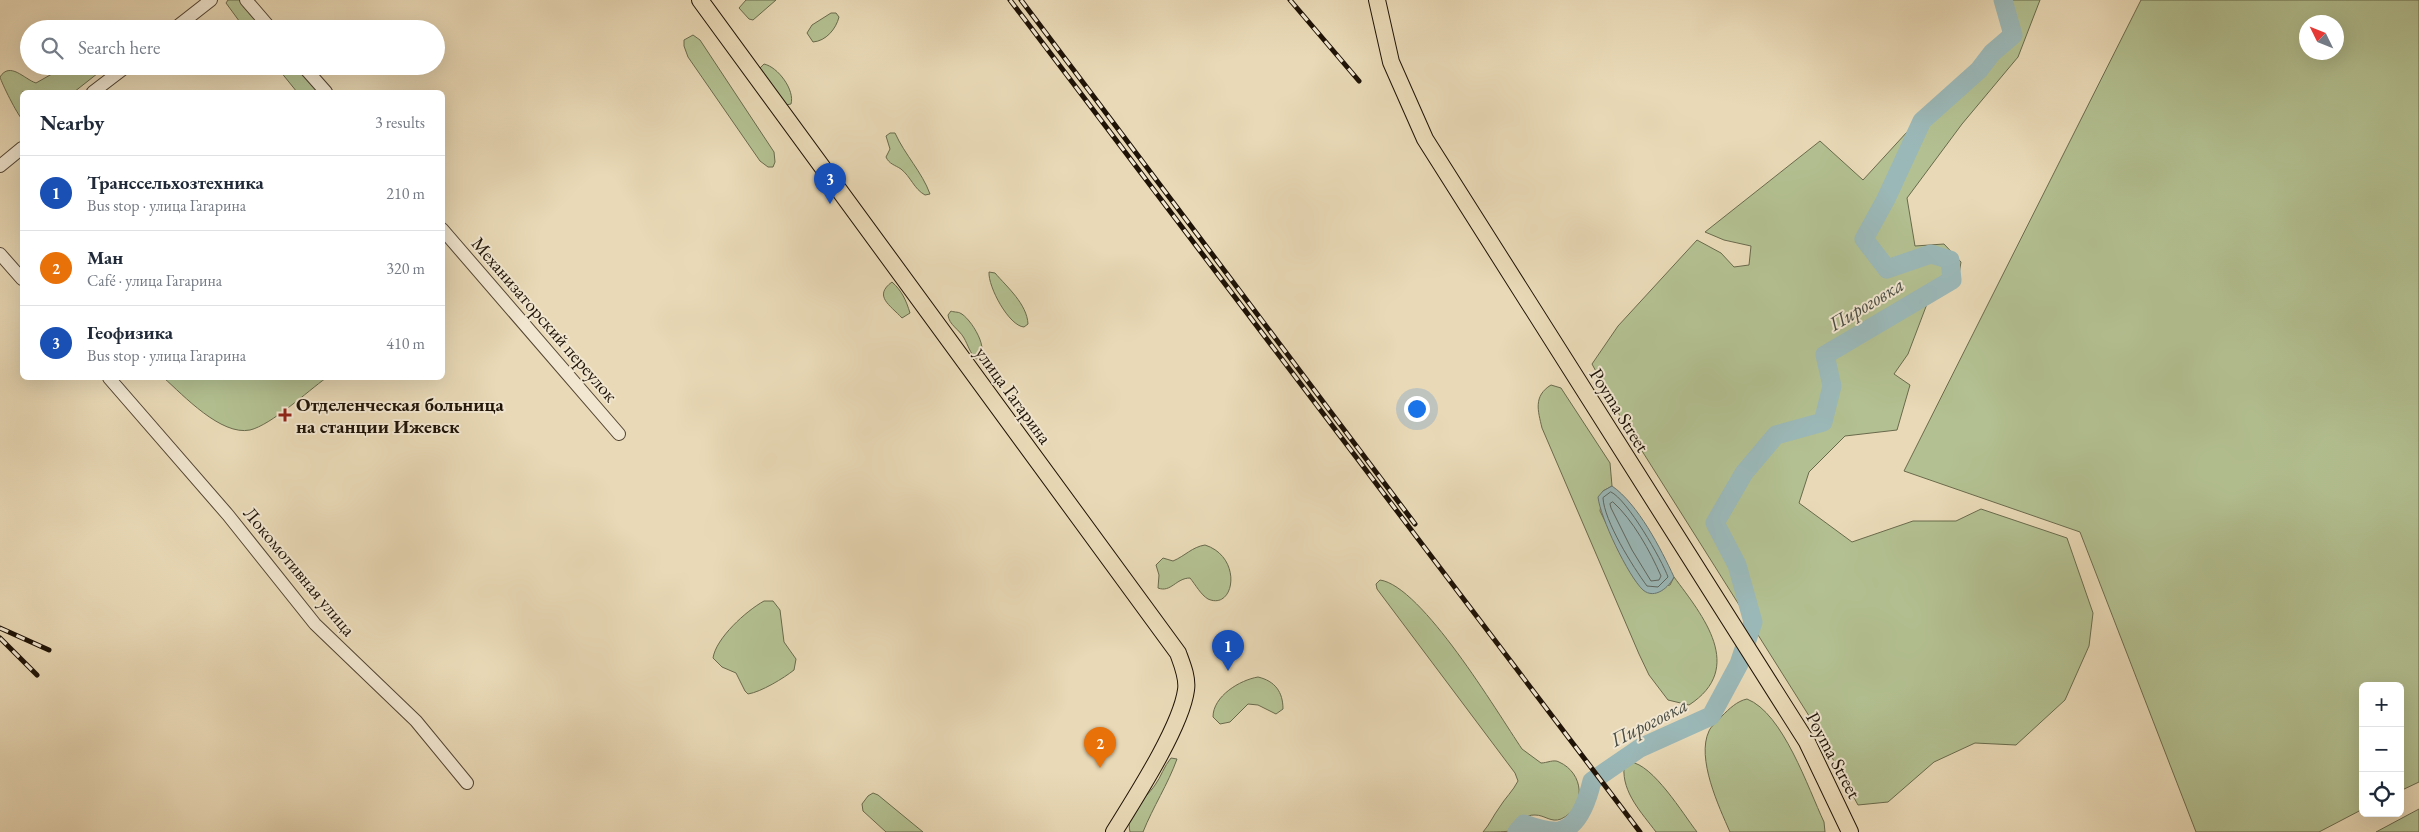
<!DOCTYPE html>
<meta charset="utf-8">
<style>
body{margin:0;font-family:"EB Garamond",serif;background:#f2f2f3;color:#1f2937}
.controls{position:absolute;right:15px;bottom:15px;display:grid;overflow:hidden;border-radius:8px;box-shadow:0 5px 20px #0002}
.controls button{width:45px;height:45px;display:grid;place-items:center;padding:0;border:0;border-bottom:1px solid #e0e1e3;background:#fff;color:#1f2937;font:25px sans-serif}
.compass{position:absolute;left:2299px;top:15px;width:45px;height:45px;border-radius:50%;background:#fff;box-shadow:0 5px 20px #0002;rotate:313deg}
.you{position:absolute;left:1416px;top:408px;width:18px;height:18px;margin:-12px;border:4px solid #fff;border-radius:50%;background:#1a73e8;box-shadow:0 0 0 8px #1a73e833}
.badge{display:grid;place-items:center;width:32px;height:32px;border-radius:50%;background:#d93025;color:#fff;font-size:16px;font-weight:700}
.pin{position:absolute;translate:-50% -41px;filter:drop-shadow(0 1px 2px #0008)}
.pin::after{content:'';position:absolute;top:26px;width:18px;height:15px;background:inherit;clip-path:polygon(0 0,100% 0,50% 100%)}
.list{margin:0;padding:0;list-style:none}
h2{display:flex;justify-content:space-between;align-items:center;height:65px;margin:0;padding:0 20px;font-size:21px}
h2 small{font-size:16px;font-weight:400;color:#747a83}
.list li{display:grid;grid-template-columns:32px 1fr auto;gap:15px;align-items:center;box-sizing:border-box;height:75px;padding:0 20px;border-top:1px solid #e0e1e3}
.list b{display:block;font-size:19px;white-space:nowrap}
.list p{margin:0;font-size:16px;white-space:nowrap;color:#747a83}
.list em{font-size:16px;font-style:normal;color:#747a83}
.icon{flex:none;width:28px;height:28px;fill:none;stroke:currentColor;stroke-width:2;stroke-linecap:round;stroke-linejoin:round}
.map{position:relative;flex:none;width:2419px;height:832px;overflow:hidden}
.search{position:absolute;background:#fff;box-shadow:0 5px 20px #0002;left:20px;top:20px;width:425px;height:55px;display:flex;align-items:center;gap:12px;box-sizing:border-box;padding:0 18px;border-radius:28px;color:#747a83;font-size:19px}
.panel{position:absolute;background:#fff;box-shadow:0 5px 20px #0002;left:20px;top:90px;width:425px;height:290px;border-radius:8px}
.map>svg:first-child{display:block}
.green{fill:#b3c091;stroke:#696a4c;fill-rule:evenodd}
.water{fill:#9bb8b8;stroke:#697671}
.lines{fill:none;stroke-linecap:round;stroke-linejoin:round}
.shore{stroke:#5d6660;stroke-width:1}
.river{stroke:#9bb8b8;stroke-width:19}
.minor-casing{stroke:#524433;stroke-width:14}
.major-casing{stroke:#1f1307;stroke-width:18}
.minor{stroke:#f1e6d0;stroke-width:12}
.major{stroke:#e9d9b6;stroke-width:16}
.rail-casing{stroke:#1f1307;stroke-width:5}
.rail{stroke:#f1e6d0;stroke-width:3;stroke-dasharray:9;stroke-linecap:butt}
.poi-dot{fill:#8f2418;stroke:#f1e6d0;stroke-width:2}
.labels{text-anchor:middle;stroke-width:4;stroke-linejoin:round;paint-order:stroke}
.street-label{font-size:19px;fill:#1f1307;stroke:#f1e6d0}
.poi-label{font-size:19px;font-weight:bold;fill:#1f1307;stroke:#f1e6d0;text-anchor:start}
.water-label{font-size:20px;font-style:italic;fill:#4a4d45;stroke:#f1e6d0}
</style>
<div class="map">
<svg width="2419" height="832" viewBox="0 0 2419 832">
<rect width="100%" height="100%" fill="#e9d9b6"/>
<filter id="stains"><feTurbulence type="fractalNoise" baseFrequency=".004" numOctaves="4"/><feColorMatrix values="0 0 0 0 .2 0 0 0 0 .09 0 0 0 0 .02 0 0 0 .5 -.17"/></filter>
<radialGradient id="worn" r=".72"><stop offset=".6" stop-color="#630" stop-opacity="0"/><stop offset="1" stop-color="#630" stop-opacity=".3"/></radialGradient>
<!-- green -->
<g class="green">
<path d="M228,0H242L266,29H245L226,3Z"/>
<path d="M746,0H776L753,20L749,19L739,8Z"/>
<path d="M1996,0H2040L2018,57L1962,124L1907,198L1915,246L1944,244L1961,262L1957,287L1930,296L1908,354L1894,374L1910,385L1897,430L1845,436L1809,472L1799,503L1852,542L1913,521H1956L1981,509L2067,538L2093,613L2089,646L2065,700L2016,745L1975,743L1934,762L1888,802L1858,805L1811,719L1620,416L1592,364L1618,326L1697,240L1721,253L1734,267L1749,265L1751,246L1724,240L1705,232L1820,141L1863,180L1929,108L1998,45L2005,27Z"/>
<path d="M2141,0H2419V782L2400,791V686H2363V809L2319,832H2196L2080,532L1904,471ZM2306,22H2336V52H2306Z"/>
<path d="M831,13H836L839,17C836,29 826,41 813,42L807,33L812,25Z"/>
<path d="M693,35L700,40L774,152L775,162L773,167H768L760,161L688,57L684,46V40Z"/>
<path d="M764,64C778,67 795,90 791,104L786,105L759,69Z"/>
<path d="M66,66H107L74,92H22V119C17,114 2,84 0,77C10,61 24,79 36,83Z"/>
<path d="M276,66H297L319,92H297Z"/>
<path d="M890,133H895C905,155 922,172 930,194L925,195C914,189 911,177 901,169C895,165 889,164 886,157L890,149L886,136Z"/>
<path d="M989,272L995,273C1007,287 1027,304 1028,324L1024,327C1009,326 988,287 989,272Z"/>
<path d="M892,282C902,291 906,300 910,313L902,318C890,305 873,296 892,282Z"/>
<path d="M951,311C952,312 959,312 960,313C970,317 993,353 976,359C970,353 968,345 964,338C959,329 949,325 948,315Z"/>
<path d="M164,378H326C308,391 271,425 250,430C221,436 183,395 164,378Z"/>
<path d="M1551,385L1561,388L1610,463L1612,486L1603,491L1600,511L1622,555L1644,590L1670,585L1674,577C1703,616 1746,668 1689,705L1668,700L1649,675L1639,654L1542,428C1538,411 1533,396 1551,385Z"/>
<path d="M1205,545C1243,557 1235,611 1208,599C1201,595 1195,584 1190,578C1176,578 1171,593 1158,588L1159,575L1156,565L1163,558L1173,561C1185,556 1192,547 1205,545Z"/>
<path d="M1380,580C1422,586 1497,712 1522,749L1541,763C1547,763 1554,759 1559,762C1584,773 1587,807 1561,819C1551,823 1545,815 1535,815C1524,814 1519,826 1510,831C1503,832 1491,832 1483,832C1490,824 1493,816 1499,808C1505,798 1513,791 1518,781L1515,773L1377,589L1376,584Z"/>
<path d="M764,601H773L780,610L784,642L796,659L794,670C784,678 761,692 748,694L745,691L736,673L722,667L713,658C716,638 746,611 764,601Z"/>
<path d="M1258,677C1275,681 1283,692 1283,709L1276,714L1258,705L1248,704L1230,722L1220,724L1213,717C1213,696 1240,680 1258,677Z"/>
<path d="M1747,699C1783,713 1808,788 1824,822L1825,832H1730C1719,807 1696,758 1709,731C1711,726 1718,721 1722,716C1729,709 1737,701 1747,699Z"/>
<path d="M1171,758L1177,759C1168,784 1153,807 1143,832H1130C1125,811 1145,800 1155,785C1161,777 1164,766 1171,758Z"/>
<path d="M1630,762C1653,764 1683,814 1697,832H1656C1642,813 1622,793 1624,767Z"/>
<path d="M873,793L878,795L923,832H886L863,811L862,804L868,796Z"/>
<path d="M2419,809V832H2376Z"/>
</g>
<!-- water -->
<path class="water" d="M1612,486C1638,504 1661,549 1674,577C1669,587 1655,600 1643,590C1628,576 1600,517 1598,497L1603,491Z"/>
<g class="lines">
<!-- shore -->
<g class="shore">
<path d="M1611,492C1627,499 1662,560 1668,577L1658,587L1647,586C1633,567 1604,521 1603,498Z"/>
<path d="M1613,502C1633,520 1650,551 1661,576L1659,580L1651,581L1632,550L1611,508L1610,504Z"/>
</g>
<!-- river -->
<path class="river" d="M1517,832L1524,824C1535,828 1547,832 1559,831C1579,827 1588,798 1592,781L1640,748L1711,716L1739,664L1753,622L1737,565L1715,523L1744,473L1776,435L1823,422L1832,386L1825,355L1952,280L1950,260L1931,254L1887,269L1864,239L1886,199L1922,121L1979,70L1992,53L2013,35L2003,0"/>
<defs>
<g id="minor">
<path d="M246,0L271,29"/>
<path d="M174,29L211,0"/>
<path d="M303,66L326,92"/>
<path d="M93,92L127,66"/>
<path d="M0,166L22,148"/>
<path d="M442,229L619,434"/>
<path d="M0,254L22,279"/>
<path d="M109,378L228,515L315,624L416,721L467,783"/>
</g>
<g id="major">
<path d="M700,0L1178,653C1182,664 1188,678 1186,690C1181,727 1135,798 1114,832"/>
<path d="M1377,0L1391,62L1425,139L1807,742L1850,832"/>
</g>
</defs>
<!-- minor casing -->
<use href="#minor" class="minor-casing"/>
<!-- major casing -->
<use href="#major" class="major-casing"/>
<!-- minor -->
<use href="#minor" class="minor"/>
<!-- major -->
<use href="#major" class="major"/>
<defs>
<g id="rail">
<path d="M1010,0L1640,832"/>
<path d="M1021,0L1415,524"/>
<path d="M1290,0L1359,81"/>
<path d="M0,628L49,650"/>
<path d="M0,638L37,675"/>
</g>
</defs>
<!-- rail casing -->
<use href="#rail" class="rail-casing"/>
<!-- rail -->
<use href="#rail" class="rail"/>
</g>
<!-- markers -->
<path class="poi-dot" d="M282.5 407.5h5v5h5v5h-5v5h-5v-5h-5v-5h5z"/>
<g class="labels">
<!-- street labels -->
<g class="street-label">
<text transform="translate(545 319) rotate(49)" y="7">Механизаторский переулок</text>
<text transform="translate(1014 395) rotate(54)" y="7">улица Гагарина</text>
<text transform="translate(1620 410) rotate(58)" y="7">Poyma Street</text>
<text transform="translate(300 571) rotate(50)" y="7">Локомотивная улица</text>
<text transform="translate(1834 755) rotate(62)" y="7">Poyma Street</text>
</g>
<!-- poi labels -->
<g class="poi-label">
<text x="296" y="411">Отделенческая больница<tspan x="296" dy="22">на станции Ижевск</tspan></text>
</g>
<!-- water labels -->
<g class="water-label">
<text transform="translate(1866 304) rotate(-31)" y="7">Пироговка</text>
<text transform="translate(1649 722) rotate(-27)" y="7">Пироговка</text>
</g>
</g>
<rect width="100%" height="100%" filter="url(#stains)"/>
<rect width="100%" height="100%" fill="url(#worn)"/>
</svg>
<div class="controls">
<button>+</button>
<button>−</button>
<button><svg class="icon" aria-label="locate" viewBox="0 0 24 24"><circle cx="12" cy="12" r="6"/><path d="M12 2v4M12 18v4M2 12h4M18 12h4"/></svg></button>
</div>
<svg class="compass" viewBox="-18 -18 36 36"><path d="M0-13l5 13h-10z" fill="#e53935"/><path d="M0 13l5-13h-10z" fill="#747a83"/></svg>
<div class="you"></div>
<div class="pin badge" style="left:1228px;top:671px;background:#1a4fb4">1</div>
<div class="pin badge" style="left:1100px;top:768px;background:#e8710a">2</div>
<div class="pin badge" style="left:830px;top:204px;background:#1a4fb4">3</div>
<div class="search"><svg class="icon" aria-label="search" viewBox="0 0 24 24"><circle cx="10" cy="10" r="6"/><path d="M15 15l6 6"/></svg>Search here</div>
<section class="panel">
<h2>Nearby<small>3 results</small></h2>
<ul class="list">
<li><span class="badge" style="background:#1a4fb4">1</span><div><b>Транссельхозтехника</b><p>Bus stop · улица Гагарина</p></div><em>210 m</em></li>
<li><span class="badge" style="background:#e8710a">2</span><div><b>Ман</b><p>Café · улица Гагарина</p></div><em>320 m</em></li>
<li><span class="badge" style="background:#1a4fb4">3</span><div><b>Геофизика</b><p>Bus stop · улица Гагарина</p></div><em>410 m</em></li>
</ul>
</section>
</div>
